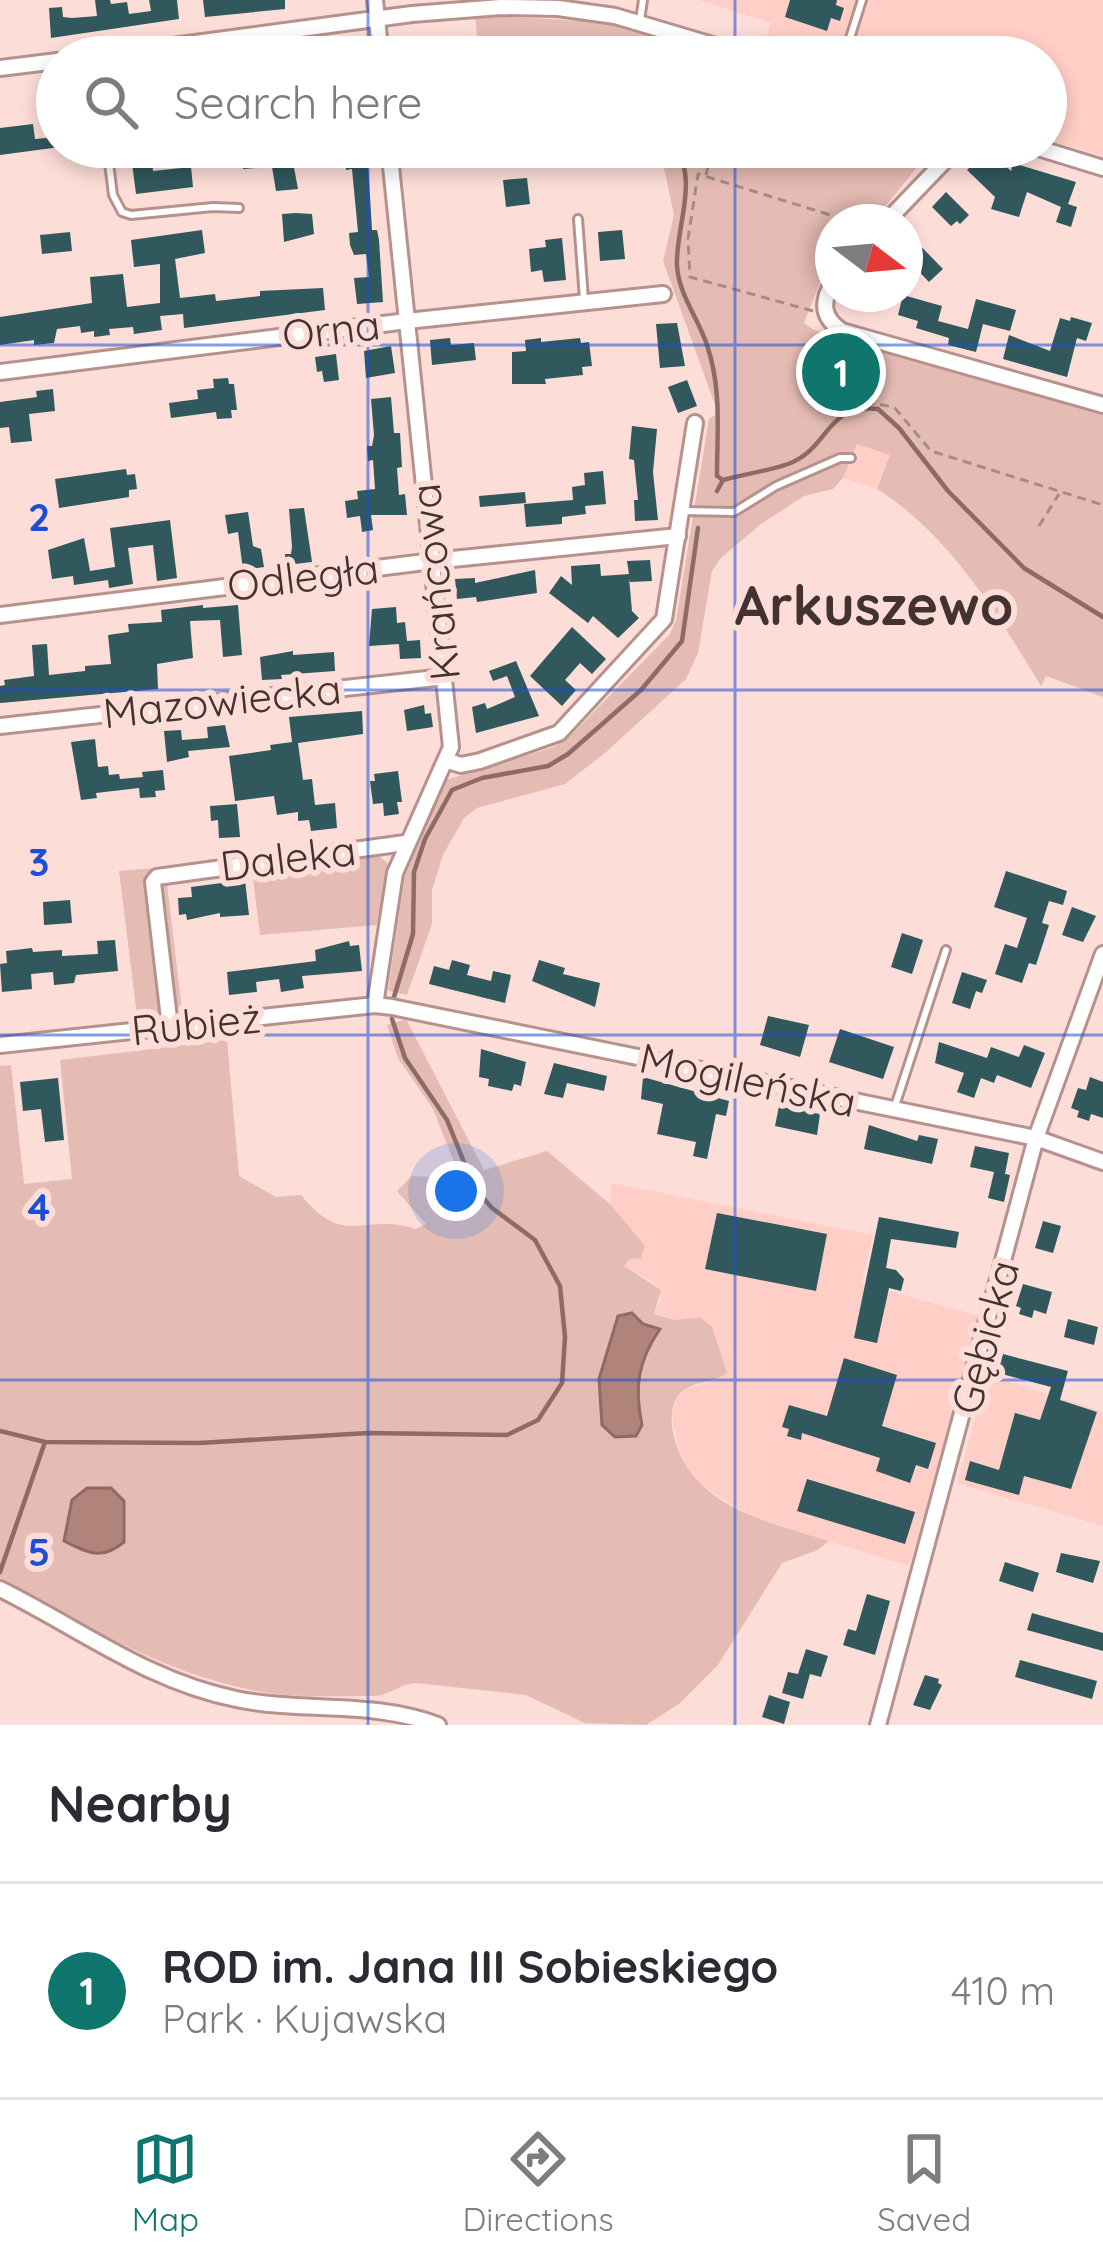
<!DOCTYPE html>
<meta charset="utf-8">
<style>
body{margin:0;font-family:Quicksand,sans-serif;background:#f7f7f7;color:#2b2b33}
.compass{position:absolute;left:815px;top:204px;width:108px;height:108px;border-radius:50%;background:#fff;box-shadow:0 6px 18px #0003;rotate:106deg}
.you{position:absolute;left:456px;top:1191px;width:42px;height:42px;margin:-30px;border:9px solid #fff;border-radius:50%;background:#1a73e8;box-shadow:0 0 0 18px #1a73e833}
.badge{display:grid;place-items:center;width:78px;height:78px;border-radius:50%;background:#0f766e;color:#fff;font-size:39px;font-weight:700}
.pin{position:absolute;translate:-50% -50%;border:6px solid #fff;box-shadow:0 3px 12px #0006}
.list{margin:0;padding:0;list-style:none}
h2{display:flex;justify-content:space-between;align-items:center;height:156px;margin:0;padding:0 48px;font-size:51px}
h2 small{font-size:39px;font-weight:400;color:#7c7c81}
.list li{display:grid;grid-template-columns:78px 1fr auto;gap:36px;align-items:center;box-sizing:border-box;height:216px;padding:0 48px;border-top:3px solid #e1e1e2}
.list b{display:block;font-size:45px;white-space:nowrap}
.list p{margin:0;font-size:39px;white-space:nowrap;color:#7c7c81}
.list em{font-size:39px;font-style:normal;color:#7c7c81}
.icon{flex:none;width:66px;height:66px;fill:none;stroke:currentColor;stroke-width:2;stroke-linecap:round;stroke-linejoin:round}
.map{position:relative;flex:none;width:1103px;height:1725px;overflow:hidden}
.search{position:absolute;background:#fff;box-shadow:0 6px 18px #0003;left:36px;right:36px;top:36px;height:132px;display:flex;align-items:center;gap:30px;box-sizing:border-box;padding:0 42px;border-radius:66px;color:#7c7c81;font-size:45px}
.sheet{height:372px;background:#fff}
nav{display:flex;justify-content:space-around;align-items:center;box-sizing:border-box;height:168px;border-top:3px solid #e1e1e2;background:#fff;font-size:33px;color:#7c7c81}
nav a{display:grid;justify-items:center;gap:6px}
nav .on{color:#0f766e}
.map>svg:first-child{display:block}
.built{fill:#ffcec6}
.green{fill:#e5bcb4}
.water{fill:#b0837b;stroke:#8f6b64;stroke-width:3}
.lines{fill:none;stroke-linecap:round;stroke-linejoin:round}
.stream{stroke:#8f6b64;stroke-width:4.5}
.building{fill:#30585d}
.service-casing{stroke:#b7928c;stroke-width:12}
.minor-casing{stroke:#b7928c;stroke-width:20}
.path{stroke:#a58c88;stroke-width:3;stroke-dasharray:9 6;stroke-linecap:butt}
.service{stroke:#fff;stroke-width:6}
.minor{stroke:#fff;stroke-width:14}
.grid{fill:none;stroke:#1d4ed8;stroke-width:3;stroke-opacity:0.55}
.labels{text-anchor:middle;stroke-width:12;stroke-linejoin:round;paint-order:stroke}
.street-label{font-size:42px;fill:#423230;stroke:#fdddd7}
.district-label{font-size:54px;font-weight:bold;fill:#423230;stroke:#fdddd7}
.grid-label{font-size:39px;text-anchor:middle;font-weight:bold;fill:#1d4ed8;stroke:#fdddd7;stroke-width:12;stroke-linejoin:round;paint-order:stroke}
</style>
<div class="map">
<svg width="1103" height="1725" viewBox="0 0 1103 1725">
<rect width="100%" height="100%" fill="#fdddd7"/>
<!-- built -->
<g class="built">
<path d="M699,0H1103V156L1046,139V57H802L764,46L771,23Z"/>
<path d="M857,444L892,454L877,489L843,478Z"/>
<path d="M611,1183L873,1235L861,1284L980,1316L909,1566L753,1518L692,1479L681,1461L672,1414L678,1396L688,1388L721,1379L723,1361L701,1317L674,1320L654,1313L662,1297L654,1282L624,1266L637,1240L610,1204Z"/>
<path d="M987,1375L1103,1412V1526L957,1483Z"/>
</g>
<!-- green -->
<g class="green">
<path d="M475,15L601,22L719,57H479Z"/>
<path d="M632,147H933L873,222H833V265L823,275L804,323L814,330L1103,415V697L1046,676L1041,686C997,614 950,535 877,489L890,455L857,444L843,478L833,489L804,496L761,524L721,558L712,571L698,653L686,679L605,753L565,784L477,808L464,818L443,855L432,890V924L407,995L388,991L407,859L446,780L554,747L572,734L670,634L676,620L709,419L718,413L663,261L674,215L664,168Z"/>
<path d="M376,853L389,865L377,925L260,935L252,870Z"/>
<path d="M165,867L182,1010L137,1016L119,871Z"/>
<path d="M406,1019L484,1170L547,1151L610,1204L645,1246L641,1258L629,1259L624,1266L661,1290L654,1314L674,1320L700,1317L712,1327L727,1373C714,1384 690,1380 678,1396C669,1409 671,1426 675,1441C694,1507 770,1523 829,1541L818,1550L782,1563L718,1665L679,1704L646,1725L585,1723L526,1695L416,1683C399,1684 389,1696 373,1696C338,1696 297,1698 262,1692C166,1675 84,1625 0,1578V1066L11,1065L24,1184L72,1179L60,1060L227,1040L239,1176L276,1197L301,1195C345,1249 362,1212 416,1229L426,1224L397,1191L412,1176L430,1177L459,1198L466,1192L433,1109L398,1058L387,1025Z"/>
</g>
<!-- water -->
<g class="water">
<path d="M632,1313L643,1324L660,1329C638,1361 634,1387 642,1425L636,1436L615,1437L602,1425L599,1379L618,1316Z"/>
<path d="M87,1488H111L124,1501V1542C101,1561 89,1553 64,1541L72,1500Z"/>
</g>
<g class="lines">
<!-- stream -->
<g class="stream">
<path d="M674,147C700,178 675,229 677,266C679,295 698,318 707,345C722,390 717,430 717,476L723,480"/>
<path d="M717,491L723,480C744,474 768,471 788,464C831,448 825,403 878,409L899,428L948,491L1024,568L1103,617"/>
<path d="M394,997L413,934L414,872L425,839L452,790L482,778L548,766L568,754L641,690L682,641L698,528"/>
<path d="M0,1431L45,1442L199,1443L368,1433L507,1435L538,1420L562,1383L565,1337L560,1286L535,1240L492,1208L474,1187L447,1120L405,1058L392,1019"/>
<path d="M0,1572L45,1442"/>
</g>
</g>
<!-- building -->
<g class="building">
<path d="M95,0H110L111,4L127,2L129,14L151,11L149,0H177L179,19L51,38L49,8L62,7L63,17L72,18L97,16Z"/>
<path d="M203,0H285V9L205,17Z"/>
<path d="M790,0H837L836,5L844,8L840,21L831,18L827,31L785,17Z"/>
<path d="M33,124L35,139L57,137V147H60L0,155V128Z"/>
<path d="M242,147H285L286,162H293L298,189L276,191L272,167L243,169Z"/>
<path d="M345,147H367L372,230H377L379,240L383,302L357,304L354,278L369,277L366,254L354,255L350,245L349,233L358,232L352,169L346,170Z"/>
<path d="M992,153L1011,171L1013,163L1076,182L1068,204L1077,207L1071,227L1056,222L1061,207L1027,192L1019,217L991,209L995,197L967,170L982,155L986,159Z"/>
<path d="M152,160L153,171L191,167L193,187L136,194L132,163Z"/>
<path d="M527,178L530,204L506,207L503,180Z"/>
<path d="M946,192L969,215L960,224L957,221L951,226L932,207Z"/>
<path d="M296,213L312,214L314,234L284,242L282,214Z"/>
<path d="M202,230L205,253L175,259L180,298L215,294L216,301L260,296V291L323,288L325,310L184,328L183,314L160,316L162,330L134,334L133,327L109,329L110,335L94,337V331L81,333L80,326L57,329L54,343L34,345V340L0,345V317L92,303L90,277L123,274L127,307L160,303V264L134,267L131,240Z"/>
<path d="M622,230L625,259L600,261L598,232Z"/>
<path d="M905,230L943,269L929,282L905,257Z"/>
<path d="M70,232L72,251L42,254L40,235Z"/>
<path d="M562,238L566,280L544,282L542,270L531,272L529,249L546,247L545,240Z"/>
<path d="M903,295L942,306L938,321L968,329L976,299L1016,310L1010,331L983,324L976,352L948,345L949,338L916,328L918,321L898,315Z"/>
<path d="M1071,317L1092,323L1086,341L1077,338L1067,377L1003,359L1009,335L1050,351L1060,318L1070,321Z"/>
<path d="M677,323L685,366L660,368L656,324Z"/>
<path d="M450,338L451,345L474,343L476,360L432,365L430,340Z"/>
<path d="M541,338V342L580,338L581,343L589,342L592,366L582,367L583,375L545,379L546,384H512V352L526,351L525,340Z"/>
<path d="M391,346L395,373L366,378L364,351Z"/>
<path d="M336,354L339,380L324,382L322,371L317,372L315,357Z"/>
<path d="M228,378L229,384H234L237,410H231L232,418L217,419L216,412L171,418L169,403L198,399L197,390L214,388L213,379Z"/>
<path d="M687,380L697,406L678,413L668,387Z"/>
<path d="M53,389L55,411L29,414L32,441L11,443L9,427L0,428V402L37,397L36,391Z"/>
<path d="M391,397L394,433H400L402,467L397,468L399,495L405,494L407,515H371L373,530L362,532L360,516L347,518L345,501L358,499L357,491L375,489L373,460L368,461L367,446H372L374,435L371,399Z"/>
<path d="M632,426L657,429L653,472L658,520L635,521L634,500H638L634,460L629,459Z"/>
<path d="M126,469L127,475L135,474L137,489L129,490V497L59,508L55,479Z"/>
<path d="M603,471L606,504L585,506L586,514L562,517V524L526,527L524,504L573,500L572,487L585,485L584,473Z"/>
<path d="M525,492L526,503L480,507L479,496Z"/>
<path d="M304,508L312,562L286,565L285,554H291L292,547L289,509Z"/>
<path d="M248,512L253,546L261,549L264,567L243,570L238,532L228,534L225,515Z"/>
<path d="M170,520L177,578L157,581L153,545L128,548L133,584L109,588L108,580L74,585L73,576L52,579L48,550L84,538L90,571L115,567L110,528Z"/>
<path d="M650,560L652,581L630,582L629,578L632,611L639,618L618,638L593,616L588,623L549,593L561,576L572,585L571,566L600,564L601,576L629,574L627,561Z"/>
<path d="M535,570L537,593L477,602L476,597L457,599L455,579L475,578V583Z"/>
<path d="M203,605V608L238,605L242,655L223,657L220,620L190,621L193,658L157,664L158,689L0,703V686L5,685L4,680L34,676L32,645L47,644L49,675L85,671V666L111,664L108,635L129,632L128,624L162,622L161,610Z"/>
<path d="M396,607L397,623L405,622L407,641L420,640L421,658L400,659L399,644L369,646L372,609Z"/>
<path d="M572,627L606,659L592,674L580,663L565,680L576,690L562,706L530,676Z"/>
<path d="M293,651V655L334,652L335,671L281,675L282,679L262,680L260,657Z"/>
<path d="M516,661L539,716L476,733L472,707L485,703L487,709L515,697L507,676L493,681L489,671Z"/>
<path d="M424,705L425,714L431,713L433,727L407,731L404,710Z"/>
<path d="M362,711L363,734L298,743L303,780L312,779L315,805L335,803L337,828L311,831L309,820L298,821V812L277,815L274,796L235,801L229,756L271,750L270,745L292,742L289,717Z"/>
<path d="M225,725L230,747L188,751L189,757L167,762L164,731L181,730L182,740L208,738L207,727Z"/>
<path d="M95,739L98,767L108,766L109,775L119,774L120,779L143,777L142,772L163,770L165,790L155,791L156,797L140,798L139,788L96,793L97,798L81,800L71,742Z"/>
<path d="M398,771L402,802H397L399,814L384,816L383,803L373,804L370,781H375L374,774Z"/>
<path d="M237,804L240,837L219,838L218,820L211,821L210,806Z"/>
<path d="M1006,871L1067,891L1063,905L1049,901L1042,923L1049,925L1036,965L1029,963L1022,983L995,974L1005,944L1017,948L1027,918L994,907Z"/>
<path d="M245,880L249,915L220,917V913L187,920L186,914L179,915L178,898L192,897L191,887Z"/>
<path d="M70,900L72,923L44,925L43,902Z"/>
<path d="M1072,907L1096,916L1083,942L1062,935Z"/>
<path d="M902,933L923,940L912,974L891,967Z"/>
<path d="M115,940L118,971L76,975L74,983L54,985L53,972L31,974L32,989L2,992L0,964L7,963L6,951L32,948L33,952L62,950V956L98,954L97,941Z"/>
<path d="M349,941L350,946L359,945L362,971L302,976L304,988L281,992L279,979L256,982L257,992L229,995L227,972L316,961L315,950Z"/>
<path d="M452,960L470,965L467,975L491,981L493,971L511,975L505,1003L429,984L434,966L449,970Z"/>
<path d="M539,960L565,968L563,974L600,983L595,1007L532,981Z"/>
<path d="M962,972L987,980L982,993L976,991L970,1009L952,1003Z"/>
<path d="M768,1016L809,1025L800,1057L760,1045Z"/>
<path d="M840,1029L894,1047L883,1079L829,1062Z"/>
<path d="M939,1042L987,1058L991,1047L1019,1057L1024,1045L1045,1053L1031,1088L997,1075L994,1083L981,1078L974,1098L957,1092L964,1073L935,1063Z"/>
<path d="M481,1049L526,1062L521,1086L514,1084L512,1091L488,1086L489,1079L479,1077Z"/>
<path d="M554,1063L607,1076L604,1091L567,1083L563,1098L544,1094Z"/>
<path d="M643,1077L729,1101L726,1116L716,1114L707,1159L693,1156L696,1142L657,1134L663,1104L641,1099Z"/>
<path d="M1090,1077L1103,1082V1118L1091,1114L1089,1121L1077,1117L1079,1111L1071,1108L1078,1088L1086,1090Z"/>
<path d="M58,1078L64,1140L45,1142L41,1109L23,1111L20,1082Z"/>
<path d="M779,1106L820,1114L817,1135L775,1126Z"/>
<path d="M869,1125L917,1141L919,1135L938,1139L932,1164L864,1149Z"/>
<path d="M975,1146L1009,1153L1005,1174L997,1172L1010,1175L1004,1202L988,1198L994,1172L970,1167Z"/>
<path d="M717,1213L827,1234L816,1291L705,1269Z"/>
<path d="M879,1217L959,1232L956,1248L891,1239L886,1268L896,1270L904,1279L901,1291L889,1288L877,1343L854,1338Z"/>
<path d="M1043,1221L1061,1226L1053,1253L1035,1248Z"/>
<path d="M1023,1284L1052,1292L1046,1314L1034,1310L1032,1318L1019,1314L1021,1308L1016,1306Z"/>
<path d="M1068,1319L1098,1327L1094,1345L1064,1337Z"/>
<path d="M1003,1354L1068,1371L1060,1400L1097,1412L1071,1489L1024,1476L1019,1495L965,1480L970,1461L999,1470L1015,1413L1040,1420L1051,1387L998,1373Z"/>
<path d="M844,1358L897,1375L882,1426L936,1443L928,1469L916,1465L910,1483L876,1471L880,1458L802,1433L801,1440L787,1436L789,1429L782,1427L789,1405L827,1416Z"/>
<path d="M807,1479L915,1512L905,1544L797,1511Z"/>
<path d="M1061,1553L1100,1561L1093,1583L1056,1572Z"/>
<path d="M1005,1562L1039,1573L1033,1592L999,1581Z"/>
<path d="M867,1594L890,1601L875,1655L843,1645L848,1629L856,1631Z"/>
<path d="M1032,1613L1103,1633V1651L1027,1630Z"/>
<path d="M806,1649L828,1656L821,1677L810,1674L803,1699L782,1693L788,1672L798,1674Z"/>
<path d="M1020,1660L1097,1681L1092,1699L1015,1677Z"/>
<path d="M925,1675L939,1679L938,1683L942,1685L930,1710L913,1705Z"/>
<path d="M769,1695L790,1702L784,1724L762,1717Z"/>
</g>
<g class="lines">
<defs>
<g id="service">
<path d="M640,20L643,0"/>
<path d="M844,57L862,0"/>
<path d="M107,147L113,195L122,212L131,215L213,207L239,208"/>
<path d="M578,219L584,299"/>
<path d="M682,511L734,512L776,486L840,458H851"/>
<path d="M895,1106L946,950"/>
</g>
<g id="minor">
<path d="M375,0L381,57"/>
<path d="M90,57L412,14L501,7L558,8L615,16L753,57"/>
<path d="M0,68L57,61"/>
<path d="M1035,147L1103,168"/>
<path d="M886,222L958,147"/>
<path d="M833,282C821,302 822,318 842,331L1103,405"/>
<path d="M0,372L407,321L663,294"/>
<path d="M0,615L433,561L678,536"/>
<path d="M0,726L445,677"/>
<path d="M448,761L461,765L480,761L559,733L664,619L695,423"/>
<path d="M375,1005L395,873L451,747L389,147"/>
<path d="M170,1027L153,882L157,877L405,843"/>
<path d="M0,1045L375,1005L392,1007L1036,1138L1103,1162"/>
<path d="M0,1589C79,1628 147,1681 236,1699C304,1713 371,1700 438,1725"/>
<path d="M878,1725L1036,1138L1103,954"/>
</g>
</defs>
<!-- service casing -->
<use href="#service" class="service-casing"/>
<!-- minor casing -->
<use href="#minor" class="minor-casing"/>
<!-- path -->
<g class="path">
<path d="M706,175L712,147"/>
<path d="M813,311L690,277L688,239L698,174L853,222"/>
<path d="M852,348L840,393L843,398L894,407L931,451L1103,505"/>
<path d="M1039,526L1059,494"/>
</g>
<!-- service -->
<use href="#service" class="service"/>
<!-- minor -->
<use href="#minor" class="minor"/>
</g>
<!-- grid -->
<path class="grid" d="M368,0V57M735,0V57M368,147V1725M735,147V1725M0,345H1103M0,690H1103M0,1035H1103M0,1380H1103"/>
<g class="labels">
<!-- street labels -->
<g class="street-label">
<text transform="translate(331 330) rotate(-7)" y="15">Orna</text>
<text transform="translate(303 577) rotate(-7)" y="15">Odległa</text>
<text transform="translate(435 582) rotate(-96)" y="15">Krańcowa</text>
<text transform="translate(222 701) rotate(-6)" y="15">Mazowiecka</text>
<text transform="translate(288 858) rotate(-7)" y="15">Daleka</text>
<text transform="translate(196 1024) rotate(-6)" y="15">Rubież</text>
<text transform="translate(748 1080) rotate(12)" y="15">Mogileńska</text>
<text transform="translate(985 1337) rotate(-75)" y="15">Gębicka</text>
</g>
<!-- district labels -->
<g class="district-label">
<text x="874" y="625">Arkuszewo</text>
</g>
</g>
<g class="grid-label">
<text x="39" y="531">2</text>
<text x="39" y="876">3</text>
<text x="39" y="1221">4</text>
<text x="39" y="1566">5</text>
</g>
</svg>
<svg class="compass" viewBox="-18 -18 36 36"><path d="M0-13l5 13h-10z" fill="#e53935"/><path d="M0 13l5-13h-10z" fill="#7c7c81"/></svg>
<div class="you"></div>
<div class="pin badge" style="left:841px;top:372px">1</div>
<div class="search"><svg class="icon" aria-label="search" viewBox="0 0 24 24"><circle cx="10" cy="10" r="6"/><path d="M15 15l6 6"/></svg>Search here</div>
</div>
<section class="sheet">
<h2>Nearby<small></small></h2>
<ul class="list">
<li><span class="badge">1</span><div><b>ROD im. Jana III Sobieskiego</b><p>Park · Kujawska</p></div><em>410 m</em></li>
</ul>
</section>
<nav>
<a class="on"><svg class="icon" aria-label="map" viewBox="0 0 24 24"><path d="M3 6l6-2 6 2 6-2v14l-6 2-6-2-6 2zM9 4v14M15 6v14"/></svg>Map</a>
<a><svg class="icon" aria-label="directions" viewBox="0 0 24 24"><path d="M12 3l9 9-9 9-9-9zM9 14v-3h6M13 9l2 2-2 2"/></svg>Directions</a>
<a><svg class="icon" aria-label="saved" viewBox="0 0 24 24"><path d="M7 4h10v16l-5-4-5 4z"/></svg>Saved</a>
</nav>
